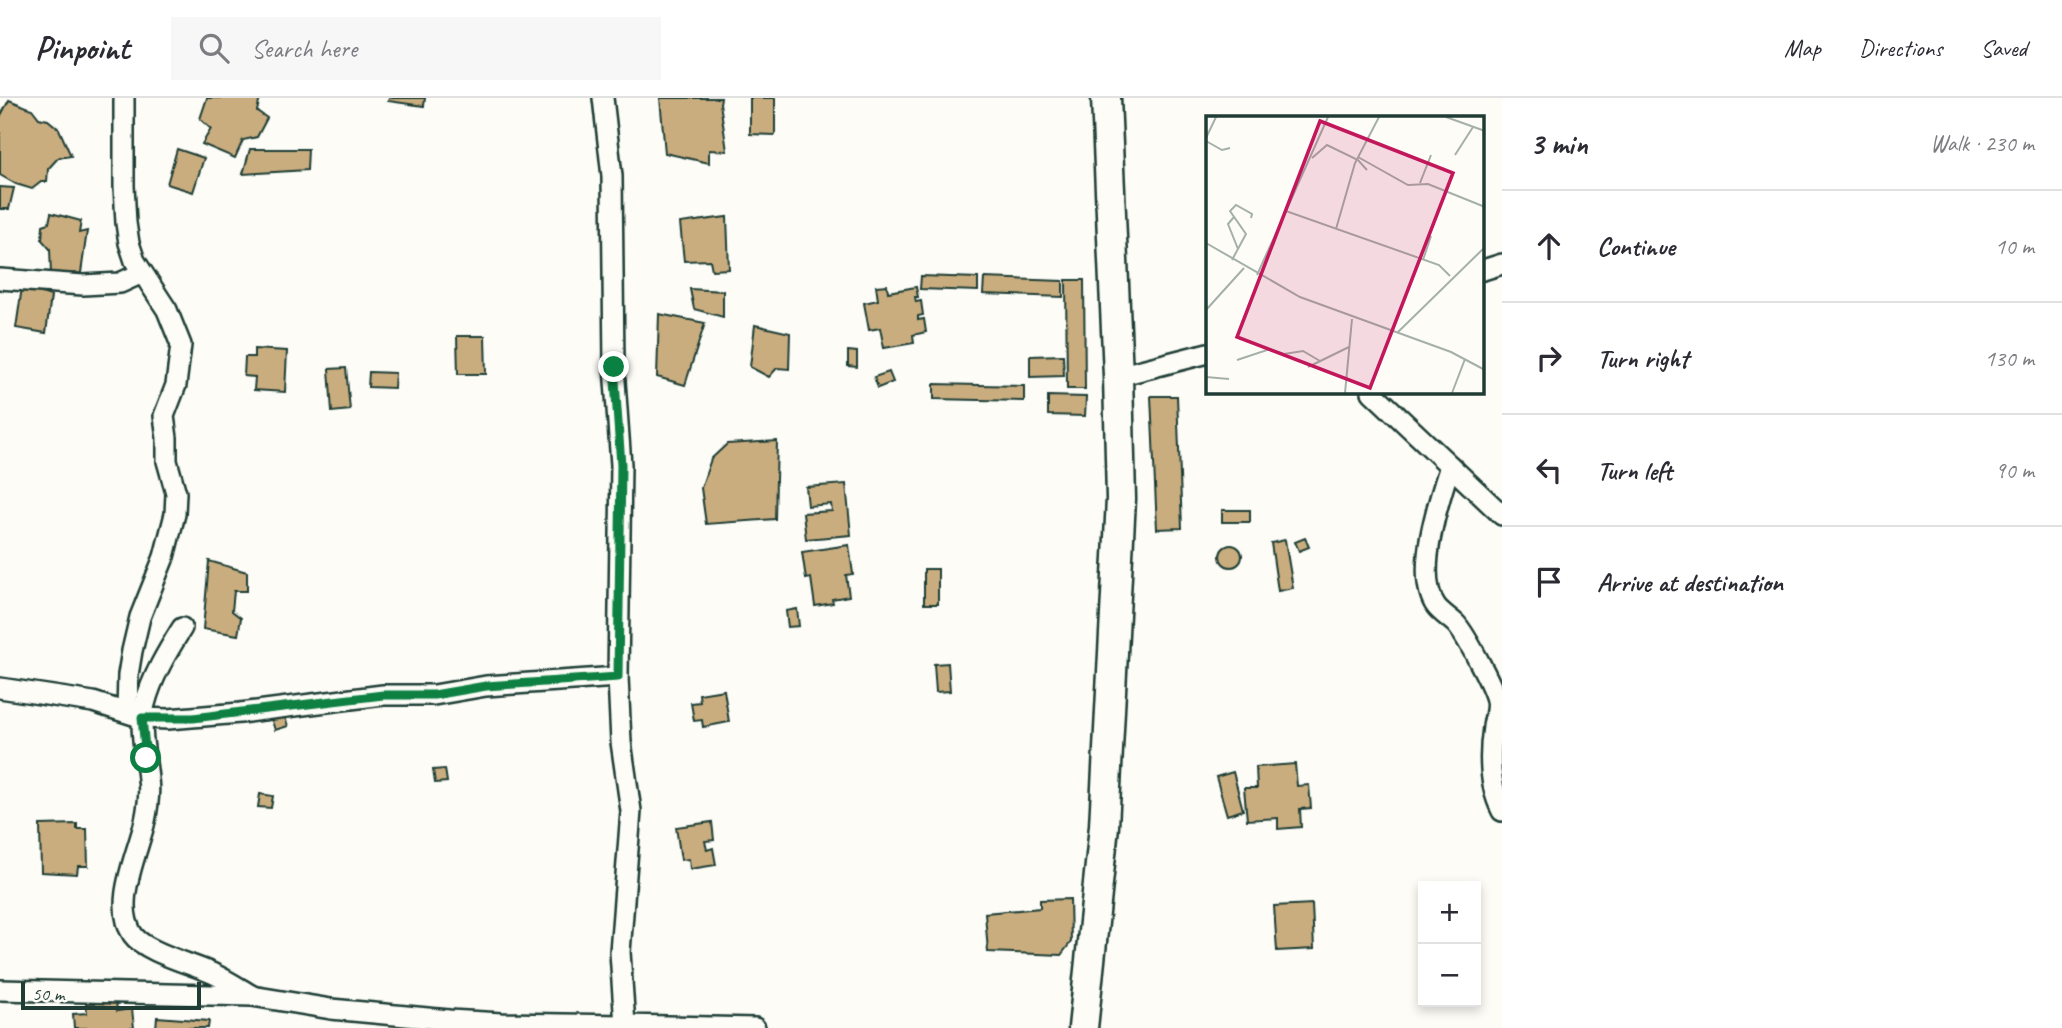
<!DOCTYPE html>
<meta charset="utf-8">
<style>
body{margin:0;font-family:Caveat,sans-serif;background:#f7f7f7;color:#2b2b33}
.controls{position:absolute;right:21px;bottom:21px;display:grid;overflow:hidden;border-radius:0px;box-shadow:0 4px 10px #0003}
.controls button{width:63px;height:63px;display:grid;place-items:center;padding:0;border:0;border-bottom:2px solid #e1e1e2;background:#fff;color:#2b2b33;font:35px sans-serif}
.scale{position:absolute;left:21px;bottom:18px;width:180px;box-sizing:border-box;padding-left:7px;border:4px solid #1f3d34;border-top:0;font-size:19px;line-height:24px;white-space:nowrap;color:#1f3d34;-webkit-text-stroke:5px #fdfcf7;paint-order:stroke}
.stop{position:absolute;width:21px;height:21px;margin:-16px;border:5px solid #0b8043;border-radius:50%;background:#fff}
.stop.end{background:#0b8043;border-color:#fff;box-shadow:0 2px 7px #0008}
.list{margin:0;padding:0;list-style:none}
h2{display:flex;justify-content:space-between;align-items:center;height:91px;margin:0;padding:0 28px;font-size:30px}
h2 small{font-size:23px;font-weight:400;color:#7c7c81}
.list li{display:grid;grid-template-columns:46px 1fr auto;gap:21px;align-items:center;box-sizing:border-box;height:112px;padding:0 28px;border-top:2px solid #e1e1e2}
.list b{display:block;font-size:26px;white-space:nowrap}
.list em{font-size:23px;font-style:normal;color:#7c7c81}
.icon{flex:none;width:38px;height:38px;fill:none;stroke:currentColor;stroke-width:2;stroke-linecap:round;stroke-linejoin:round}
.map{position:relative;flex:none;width:1502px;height:930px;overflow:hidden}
header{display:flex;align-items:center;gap:42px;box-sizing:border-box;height:98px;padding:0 35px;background:#fff;border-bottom:2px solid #e1e1e2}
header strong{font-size:33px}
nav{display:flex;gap:38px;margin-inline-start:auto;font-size:24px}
.search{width:490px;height:63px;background:#f7f7f7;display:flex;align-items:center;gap:18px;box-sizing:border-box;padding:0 24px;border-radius:0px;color:#7c7c81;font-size:26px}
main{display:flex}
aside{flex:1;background:#fff}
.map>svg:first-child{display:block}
.building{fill:#caad7f;stroke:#1f3d34;stroke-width:2}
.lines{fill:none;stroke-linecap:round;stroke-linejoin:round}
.street-casing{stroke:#1f3d34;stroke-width:24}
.secondary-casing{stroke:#1f3d34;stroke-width:33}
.street{stroke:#fdfcf7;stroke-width:19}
.secondary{stroke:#fdfcf7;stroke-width:28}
.route{stroke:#0b8043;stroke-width:9}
.inset-road{fill:none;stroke:#a4b0a9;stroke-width:2}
.view{fill:#c2185b;fill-opacity:0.15;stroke:#c2185b;stroke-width:3.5}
.inset-edge{fill:none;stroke:#1f3d34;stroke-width:3.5}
</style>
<header>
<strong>Pinpoint</strong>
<div class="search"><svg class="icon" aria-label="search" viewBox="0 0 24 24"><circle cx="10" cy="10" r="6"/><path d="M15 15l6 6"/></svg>Search here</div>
<nav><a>Map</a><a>Directions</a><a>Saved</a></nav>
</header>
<main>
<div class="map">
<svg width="1502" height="930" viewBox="0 0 1502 930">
<rect width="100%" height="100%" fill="#fdfcf7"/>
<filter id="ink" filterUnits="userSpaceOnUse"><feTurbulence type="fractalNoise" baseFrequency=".0143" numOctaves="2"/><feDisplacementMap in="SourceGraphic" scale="14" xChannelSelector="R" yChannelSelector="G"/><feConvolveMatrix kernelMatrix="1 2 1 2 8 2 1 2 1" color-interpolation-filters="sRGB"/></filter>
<g filter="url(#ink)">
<!-- building -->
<g class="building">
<path d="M207,0H260L257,13L267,20L257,39L243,42L235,60L202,46L211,31L200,21Z"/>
<path d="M389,0H425L424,8L388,3Z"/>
<path d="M660,0H721L720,5L727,53L709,52V65L665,55Z"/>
<path d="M750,0H775V37L750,36Z"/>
<path d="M9,2L32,11L39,20L48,22L59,31L71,58L58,60L48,71L47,84H41L32,91L16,86L0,77V19Z"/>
<path d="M177,51L204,60L193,94L167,86Z"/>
<path d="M250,51H308L307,72L243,76Z"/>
<path d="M0,89L14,90L9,111H0Z"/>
<path d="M51,115L81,123L79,135L87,133L81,175L51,176L50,151L42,142L43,127L49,125Z"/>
<path d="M727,119L729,171L712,172L710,162L684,163L680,125Z"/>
<path d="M921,178L978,180V193L920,191Z"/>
<path d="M984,180L1063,183V199L983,196Z"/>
<path d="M1066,182H1084L1085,291H1067Z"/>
<path d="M887,187L888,194L916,189L918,199H915L916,204L921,203L923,217L918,218V222L924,221L926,234L913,237L914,245L884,250L880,230L869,232L864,205L878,202L876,188Z"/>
<path d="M22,189L51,198L46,235L16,230Z"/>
<path d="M690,191L723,193V219L694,211Z"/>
<path d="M659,216L705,225L685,287L657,279Z"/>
<path d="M755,227L790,235L789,271L777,270L769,279L750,269Z"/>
<path d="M457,238H485L486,276H458Z"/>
<path d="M254,251L287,253L285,294L254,292L255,279L244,278L245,259H254Z"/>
<path d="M848,253L857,254V269L848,268Z"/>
<path d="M1063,257L1064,278L1030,279V258Z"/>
<path d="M346,270L350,312L332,314L329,271Z"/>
<path d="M369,274L395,275L394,290L368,289Z"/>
<path d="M889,274L893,284L878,290L874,279Z"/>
<path d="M934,286L1024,288V303L934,301Z"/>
<path d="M1048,298L1086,299L1085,318L1048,317Z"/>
<path d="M1151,298H1177L1182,430L1157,431Z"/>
<path d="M777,343L775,421L706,426L701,390L711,361L727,346Z"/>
<path d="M846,386L851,437L806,441L803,415L832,413L831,406L808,408L806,389Z"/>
<rect x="1222" y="412" width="28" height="12"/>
<path d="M1305,440L1309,449L1299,453L1295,444Z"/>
<path d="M1285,442L1293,490L1278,493L1271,445Z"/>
<path d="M849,447L853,476L846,477L849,498L832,501L833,505L815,508L811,480L806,481L802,454Z"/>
<circle cx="1231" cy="458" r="11"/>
<path d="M209,463L247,474V493H234L232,513L241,520L238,537L203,531Z"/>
<rect x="924" y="471" width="14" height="35"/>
<path d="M797,511L799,528L788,529L786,513Z"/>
<path d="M948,565L950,593L936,594L934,566Z"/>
<path d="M724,592L729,624L703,629L702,622L694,623L691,605L700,604L699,596Z"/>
<path d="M284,616L288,628L275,632L271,620Z"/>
<path d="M1295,666L1297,688L1309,687L1311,710L1300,711L1301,729L1278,731V720L1247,722L1244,690H1257L1256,669Z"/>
<path d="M445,671L447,684L435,685L433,672Z"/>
<path d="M1233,674L1243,712L1227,717L1216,679Z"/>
<path d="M260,696L273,698L271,710L258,709Z"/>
<path d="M712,724L714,742L705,743L707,752L713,750L716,767L690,771L689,761L681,762L676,729Z"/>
<path d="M77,726V731H87L88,768H78L77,776L41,774L40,727Z"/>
<path d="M1070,801L1071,844L1061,857L988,854L985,815L1040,810V802Z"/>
<path d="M1312,806L1314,851L1277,853L1274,808Z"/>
<path d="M116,901L117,913L132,911L134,930H74L73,916L87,915L86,905Z"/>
<path d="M157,919L209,923L208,930H156Z"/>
</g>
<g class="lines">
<defs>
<g id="street">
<path d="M124,0V88L126,125L129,145L135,163L167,212L181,247L176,287L164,318L167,340V363L176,395L175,416L164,459L140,519L132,553L128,577L127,614"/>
<path d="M603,0L612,78L614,269L621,367L618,579L621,644L631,713L620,854L625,927L755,930"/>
<path d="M1483,172L1502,166"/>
<path d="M0,181L83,187L120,185L142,175"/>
<path d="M1118,278L1208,255"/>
<path d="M1372,294L1502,417"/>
<path d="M1450,368C1439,401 1414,477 1436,508C1441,515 1450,520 1456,526C1466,537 1493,588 1496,602C1498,611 1494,620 1493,629C1489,656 1489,688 1502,713"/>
<path d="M182,530C167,554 152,579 145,606C138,630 146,657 148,681C150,695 148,709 145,723C138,755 112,806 133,837C145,854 193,866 214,876C227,882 239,890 251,897"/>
<path d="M0,590L93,604L143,620L168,621L240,615L383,597H434L486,588L618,579"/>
<path d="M0,892L252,898L331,911L449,922L502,925L625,927"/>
</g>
<path id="secondary" d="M1083,930L1104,728L1121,401L1118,278L1106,0"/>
</defs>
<!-- street casing -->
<use href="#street" class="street-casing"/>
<!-- secondary casing -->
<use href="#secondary" class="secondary-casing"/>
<!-- street -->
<use href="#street" class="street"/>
<!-- secondary -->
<use href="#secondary" class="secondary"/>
</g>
</g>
<g class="lines" filter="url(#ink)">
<!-- route -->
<path class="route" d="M146,660L142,620H193L383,597H434L486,588L618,579L621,367L614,269"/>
</g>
<!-- overview -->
<g transform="translate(1206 18)">
<rect width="278" height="278" fill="#fdfcf7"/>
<path class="inset-road" d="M240,1L279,15M0,22L10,1M0,25L16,34L24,32M249,39L267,11M152,41L202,69L222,68L279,91M106,42L121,29L152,44L161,54M214,67L225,39M80,95L122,1M28,101L22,108L32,133M130,113L149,47L173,1M0,127L94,181L245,236L279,254M26,144L40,118L24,95L30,89L46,98L45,102M217,144L225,120M51,159L80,95L233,149L244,160M0,194L38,152M191,217L279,131M31,244L64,233L78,238L97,235L114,245M102,251L143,231M0,261L23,263M139,277L146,203M246,277L259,243"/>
<path class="view" d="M114,5L247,57L164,272L31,221Z"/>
<rect width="278" height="278" class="inset-edge"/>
</g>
</svg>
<div class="controls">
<button>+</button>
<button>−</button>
</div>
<div class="scale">50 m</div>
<div class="stop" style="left:146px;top:660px"></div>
<div class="stop end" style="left:614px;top:269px"></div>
</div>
<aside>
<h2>3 min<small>Walk · 230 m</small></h2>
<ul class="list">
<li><svg class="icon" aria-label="ahead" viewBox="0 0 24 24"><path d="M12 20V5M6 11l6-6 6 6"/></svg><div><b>Continue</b></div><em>10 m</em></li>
<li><svg class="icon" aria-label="right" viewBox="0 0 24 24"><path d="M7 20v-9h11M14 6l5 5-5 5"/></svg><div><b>Turn right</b></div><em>130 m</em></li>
<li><svg class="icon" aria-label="left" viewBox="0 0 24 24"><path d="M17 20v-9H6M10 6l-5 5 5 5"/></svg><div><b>Turn left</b></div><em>90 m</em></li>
<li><svg class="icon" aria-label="arrive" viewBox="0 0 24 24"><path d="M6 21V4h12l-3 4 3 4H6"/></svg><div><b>Arrive at destination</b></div></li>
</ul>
</aside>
</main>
